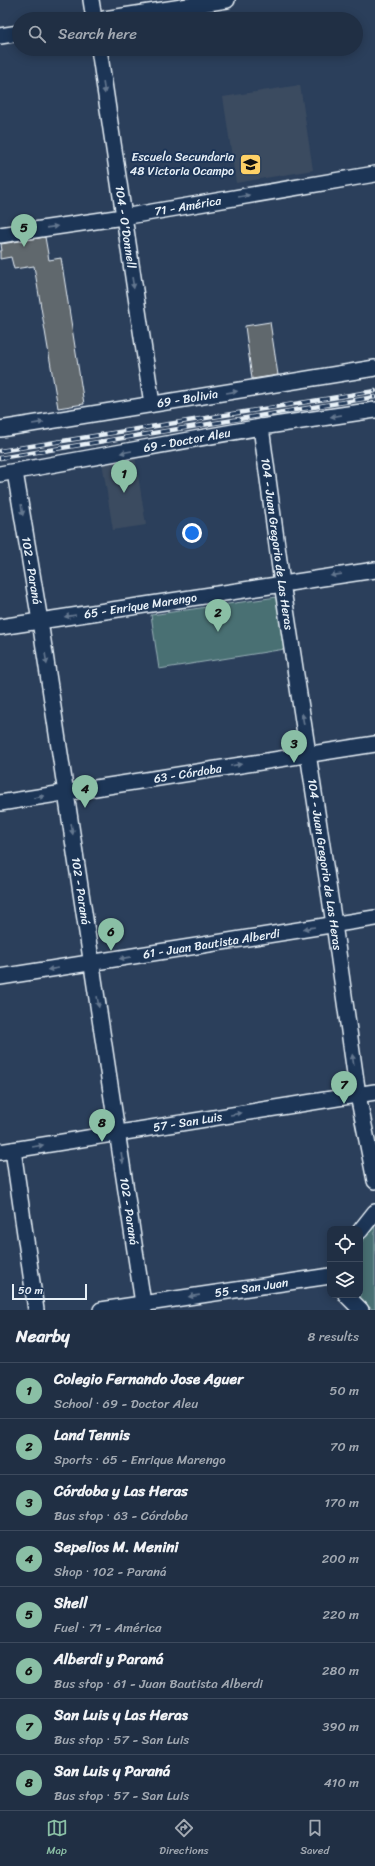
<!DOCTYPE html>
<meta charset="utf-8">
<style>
body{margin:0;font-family:Sriracha,sans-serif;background:#2d3b4f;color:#f1f3f6}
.controls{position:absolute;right:12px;bottom:12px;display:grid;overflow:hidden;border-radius:8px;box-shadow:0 2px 10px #0003}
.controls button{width:36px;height:36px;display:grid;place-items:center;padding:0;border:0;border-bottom:1px solid #3d4a5d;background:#202f44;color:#f1f3f6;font:20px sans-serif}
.scale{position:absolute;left:12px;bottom:10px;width:75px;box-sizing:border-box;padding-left:4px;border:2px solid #e8f1f8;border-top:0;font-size:11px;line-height:14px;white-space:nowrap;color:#e8f1f8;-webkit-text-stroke:3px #1d3557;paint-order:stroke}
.you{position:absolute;left:192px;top:533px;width:14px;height:14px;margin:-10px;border:3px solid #fff;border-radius:50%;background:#1a73e8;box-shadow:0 0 0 6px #1a73e833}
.badge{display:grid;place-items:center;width:26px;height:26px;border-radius:50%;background:#8abfa5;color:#111;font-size:13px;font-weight:700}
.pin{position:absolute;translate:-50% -33px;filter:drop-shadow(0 1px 2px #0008)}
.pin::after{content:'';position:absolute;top:21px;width:14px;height:12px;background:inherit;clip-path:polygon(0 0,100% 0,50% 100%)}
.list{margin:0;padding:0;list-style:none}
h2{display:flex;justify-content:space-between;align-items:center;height:52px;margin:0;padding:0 16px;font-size:17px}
h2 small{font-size:13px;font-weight:400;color:#a2a9b2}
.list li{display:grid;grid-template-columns:26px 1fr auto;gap:12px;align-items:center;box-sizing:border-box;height:56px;padding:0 16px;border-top:1px solid #3d4a5d}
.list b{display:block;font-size:15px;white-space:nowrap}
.list p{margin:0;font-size:13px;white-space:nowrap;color:#a2a9b2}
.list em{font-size:13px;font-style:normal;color:#a2a9b2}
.icon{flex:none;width:22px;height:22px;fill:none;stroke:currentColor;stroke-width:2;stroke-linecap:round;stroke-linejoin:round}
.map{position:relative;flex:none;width:375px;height:1310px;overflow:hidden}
.search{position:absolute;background:#202f44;box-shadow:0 2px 10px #0003;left:12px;right:12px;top:12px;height:44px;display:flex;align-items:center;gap:10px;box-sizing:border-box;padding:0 14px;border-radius:22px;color:#a2a9b2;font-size:15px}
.sheet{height:500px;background:#202f44}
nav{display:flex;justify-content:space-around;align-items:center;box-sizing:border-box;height:56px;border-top:1px solid #3d4a5d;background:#202f44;font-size:11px;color:#a2a9b2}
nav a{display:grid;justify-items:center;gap:2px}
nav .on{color:#8abfa5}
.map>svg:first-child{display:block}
.built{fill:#3b4b60}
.green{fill:#497073;stroke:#98b0b6}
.building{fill:#61676d;stroke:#e8f1f8}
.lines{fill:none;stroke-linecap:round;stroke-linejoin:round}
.minor-casing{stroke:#e8f1f8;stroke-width:18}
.minor{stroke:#1d3557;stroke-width:15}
.rail-casing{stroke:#e8f1f8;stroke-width:4.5}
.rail{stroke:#1d3557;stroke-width:3;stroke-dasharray:9;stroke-linecap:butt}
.oneway{fill:#64778f}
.labels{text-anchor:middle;stroke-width:4;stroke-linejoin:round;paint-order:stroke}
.poi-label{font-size:12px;fill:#e8f1f8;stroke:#1d3557;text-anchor:end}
.street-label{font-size:12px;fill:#e8f1f8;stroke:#1d3557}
</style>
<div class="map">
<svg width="375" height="1310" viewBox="0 0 375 1310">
<rect width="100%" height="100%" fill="#2b3f5b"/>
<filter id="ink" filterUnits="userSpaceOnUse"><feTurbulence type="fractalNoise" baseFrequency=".025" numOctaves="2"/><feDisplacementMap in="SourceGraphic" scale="8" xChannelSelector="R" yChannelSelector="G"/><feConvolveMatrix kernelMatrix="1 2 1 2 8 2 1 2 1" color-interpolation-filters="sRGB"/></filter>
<g filter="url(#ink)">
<!-- built -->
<g class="built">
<path d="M300,85L313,170L236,183L223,97Z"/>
<path d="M135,456L146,525L113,530L102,462Z"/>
</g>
<!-- green -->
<g class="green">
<path d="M277,597L285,649L159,669L151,615Z"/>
<path d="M375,1224V1310H374L367,1306L354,1295H360V1244Z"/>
</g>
<!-- building -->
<g class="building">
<path d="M45,237L49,260L61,258L84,404L58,408L34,266L14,269L11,257L0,259V251H2L1,244Z"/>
<path d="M270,322L278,375L252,379L245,326Z"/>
</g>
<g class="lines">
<defs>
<g id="minor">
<path d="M91,0L94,19"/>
<path d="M104,19L227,0"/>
<path d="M0,36L19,33"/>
<path id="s1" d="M99,49L152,404"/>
<path id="s2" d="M0,235L123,217L375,174"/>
<path id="s3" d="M261,427L282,583L334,924L358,1095L375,1181"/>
<path id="s4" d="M0,429L375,368"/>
<path id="s5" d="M15,472L40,621L144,1310"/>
<path id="s6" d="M0,474L261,427L375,410"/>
<path id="s7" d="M0,627L375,570"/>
<path id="s8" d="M0,803L375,744"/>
<path id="s9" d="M0,977L375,918"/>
<path d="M13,1150L36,1310"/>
<path id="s10" d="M0,1152L375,1092"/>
<path d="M360,1231L375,1212"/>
<path d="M346,1295L361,1310"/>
<path id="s11" d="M101,1310L330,1276"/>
</g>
</defs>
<!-- minor casing -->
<use href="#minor" class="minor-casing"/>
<!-- minor -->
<use href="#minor" class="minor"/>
<defs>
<g id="rail">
<path d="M0,451L375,391"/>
<path d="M0,458L375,397"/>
</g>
</defs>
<!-- rail casing -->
<use href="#rail" class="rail-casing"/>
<!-- rail -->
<use href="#rail" class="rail"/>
</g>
<!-- one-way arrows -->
<defs><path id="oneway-solid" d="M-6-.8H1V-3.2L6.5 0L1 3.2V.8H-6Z"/></defs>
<g class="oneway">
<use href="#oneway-solid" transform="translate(104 88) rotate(82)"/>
<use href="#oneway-solid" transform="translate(244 196) rotate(-10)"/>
<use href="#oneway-solid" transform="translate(52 227) rotate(-8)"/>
<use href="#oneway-solid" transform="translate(133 283) rotate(81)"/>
<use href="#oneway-solid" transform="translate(232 392) rotate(-9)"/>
<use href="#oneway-solid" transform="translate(336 416) rotate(171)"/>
<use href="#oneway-solid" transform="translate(38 423) rotate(-9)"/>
<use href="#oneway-solid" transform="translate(126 452) rotate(170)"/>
<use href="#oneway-solid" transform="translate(22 510) rotate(81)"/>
<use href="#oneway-solid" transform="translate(336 575) rotate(172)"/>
<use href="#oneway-solid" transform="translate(70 616) rotate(171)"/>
<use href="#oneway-solid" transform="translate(46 659) rotate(81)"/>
<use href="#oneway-solid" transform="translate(303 719) rotate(-99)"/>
<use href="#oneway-solid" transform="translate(236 765) rotate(-9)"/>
<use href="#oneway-solid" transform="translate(39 797) rotate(-9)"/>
<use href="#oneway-solid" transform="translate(72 829) rotate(81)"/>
<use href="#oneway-solid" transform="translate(309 928) rotate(171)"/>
<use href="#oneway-solid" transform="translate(125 958) rotate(171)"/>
<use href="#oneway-solid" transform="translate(53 969) rotate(171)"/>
<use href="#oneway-solid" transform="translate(98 1002) rotate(81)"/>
<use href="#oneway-solid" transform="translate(353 1060) rotate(-98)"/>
<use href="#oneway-solid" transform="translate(236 1114) rotate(-9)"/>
<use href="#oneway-solid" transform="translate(38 1146) rotate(-10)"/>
<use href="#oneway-solid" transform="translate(122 1158) rotate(81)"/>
<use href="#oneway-solid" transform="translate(194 1296) rotate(172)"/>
</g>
</g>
<!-- icons -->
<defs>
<symbol id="school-square" viewBox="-11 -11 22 22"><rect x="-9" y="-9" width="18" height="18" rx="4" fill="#ffd166" stroke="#1d3557"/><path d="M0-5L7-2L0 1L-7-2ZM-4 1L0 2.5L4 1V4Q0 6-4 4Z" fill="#111"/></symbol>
</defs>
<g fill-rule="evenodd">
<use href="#school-square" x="238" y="152" width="25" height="25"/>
</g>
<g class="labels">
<!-- poi labels -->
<g class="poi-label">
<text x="234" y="161">Escuela Secundaria<tspan x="234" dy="14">48 Victoria Ocampo</tspan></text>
</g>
<!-- street labels -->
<g class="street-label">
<text dy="4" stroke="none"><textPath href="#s2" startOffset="190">71 - América</textPath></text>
<text dy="4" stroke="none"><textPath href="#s1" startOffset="180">104 - O'Donnell</textPath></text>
<text dy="4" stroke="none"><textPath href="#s4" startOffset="190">69 - Bolivia</textPath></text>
<text dy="4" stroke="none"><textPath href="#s6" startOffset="190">69 - Doctor Aleu</textPath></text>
<text dy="4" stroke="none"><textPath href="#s3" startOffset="118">104 - Juan Gregorio de Las Heras</textPath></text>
<text dy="4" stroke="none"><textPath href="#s5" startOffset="100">102 - Paraná</textPath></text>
<text dy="4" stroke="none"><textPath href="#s7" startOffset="142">65 - Enrique Marengo</textPath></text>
<text dy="4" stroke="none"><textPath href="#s8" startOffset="190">63 - Córdoba</textPath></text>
<text dy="4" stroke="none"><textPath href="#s3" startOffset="442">104 - Juan Gregorio de Las Heras</textPath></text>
<text dy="4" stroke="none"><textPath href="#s5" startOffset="424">102 - Paraná</textPath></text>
<text dy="4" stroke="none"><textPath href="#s9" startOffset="214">61 - Juan Bautista Alberdi</textPath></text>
<text dy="4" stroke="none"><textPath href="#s10" startOffset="190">57 - San Luis</textPath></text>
<text dy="4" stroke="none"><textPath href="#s5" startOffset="748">102 - Paraná</textPath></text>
<text dy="4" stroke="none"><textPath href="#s11" startOffset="152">55 - San Juan</textPath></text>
</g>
</g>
</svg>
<div class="controls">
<button><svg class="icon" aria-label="locate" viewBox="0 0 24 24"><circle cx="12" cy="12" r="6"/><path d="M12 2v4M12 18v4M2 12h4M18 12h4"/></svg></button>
<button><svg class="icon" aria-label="layers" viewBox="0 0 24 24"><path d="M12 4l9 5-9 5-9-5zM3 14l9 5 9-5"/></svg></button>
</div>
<div class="scale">50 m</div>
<div class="you"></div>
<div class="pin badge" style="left:124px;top:493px">1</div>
<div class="pin badge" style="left:218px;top:632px">2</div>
<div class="pin badge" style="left:294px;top:763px">3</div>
<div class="pin badge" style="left:85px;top:808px">4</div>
<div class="pin badge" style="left:24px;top:247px">5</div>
<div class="pin badge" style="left:111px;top:951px">6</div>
<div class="pin badge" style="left:344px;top:1104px">7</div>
<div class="pin badge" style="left:102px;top:1142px">8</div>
<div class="search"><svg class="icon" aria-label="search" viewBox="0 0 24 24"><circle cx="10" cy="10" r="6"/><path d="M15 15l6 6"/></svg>Search here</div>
</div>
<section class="sheet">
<h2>Nearby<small>8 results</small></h2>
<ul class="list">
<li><span class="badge">1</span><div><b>Colegio Fernando Jose Aguer</b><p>School · 69 - Doctor Aleu</p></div><em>50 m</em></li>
<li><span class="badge">2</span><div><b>Land Tennis</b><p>Sports · 65 - Enrique Marengo</p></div><em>70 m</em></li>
<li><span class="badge">3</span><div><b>Córdoba y Las Heras</b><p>Bus stop · 63 - Córdoba</p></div><em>170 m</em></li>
<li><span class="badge">4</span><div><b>Sepelios M. Menini</b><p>Shop · 102 - Paraná</p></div><em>200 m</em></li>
<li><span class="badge">5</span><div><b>Shell</b><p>Fuel · 71 - América</p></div><em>220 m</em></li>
<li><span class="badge">6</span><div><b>Alberdi y Paraná</b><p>Bus stop · 61 - Juan Bautista Alberdi</p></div><em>280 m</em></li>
<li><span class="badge">7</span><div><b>San Luis y Las Heras</b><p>Bus stop · 57 - San Luis</p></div><em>390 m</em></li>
<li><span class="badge">8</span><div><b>San Luis y Paraná</b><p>Bus stop · 57 - San Luis</p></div><em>410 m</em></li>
</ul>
</section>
<nav>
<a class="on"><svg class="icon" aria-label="map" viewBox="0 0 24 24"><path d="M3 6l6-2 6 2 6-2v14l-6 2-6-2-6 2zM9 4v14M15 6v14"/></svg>Map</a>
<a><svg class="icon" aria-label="directions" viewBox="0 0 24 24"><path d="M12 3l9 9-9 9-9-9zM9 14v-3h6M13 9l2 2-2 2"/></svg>Directions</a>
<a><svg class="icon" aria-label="saved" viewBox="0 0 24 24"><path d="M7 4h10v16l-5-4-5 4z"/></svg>Saved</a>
</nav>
